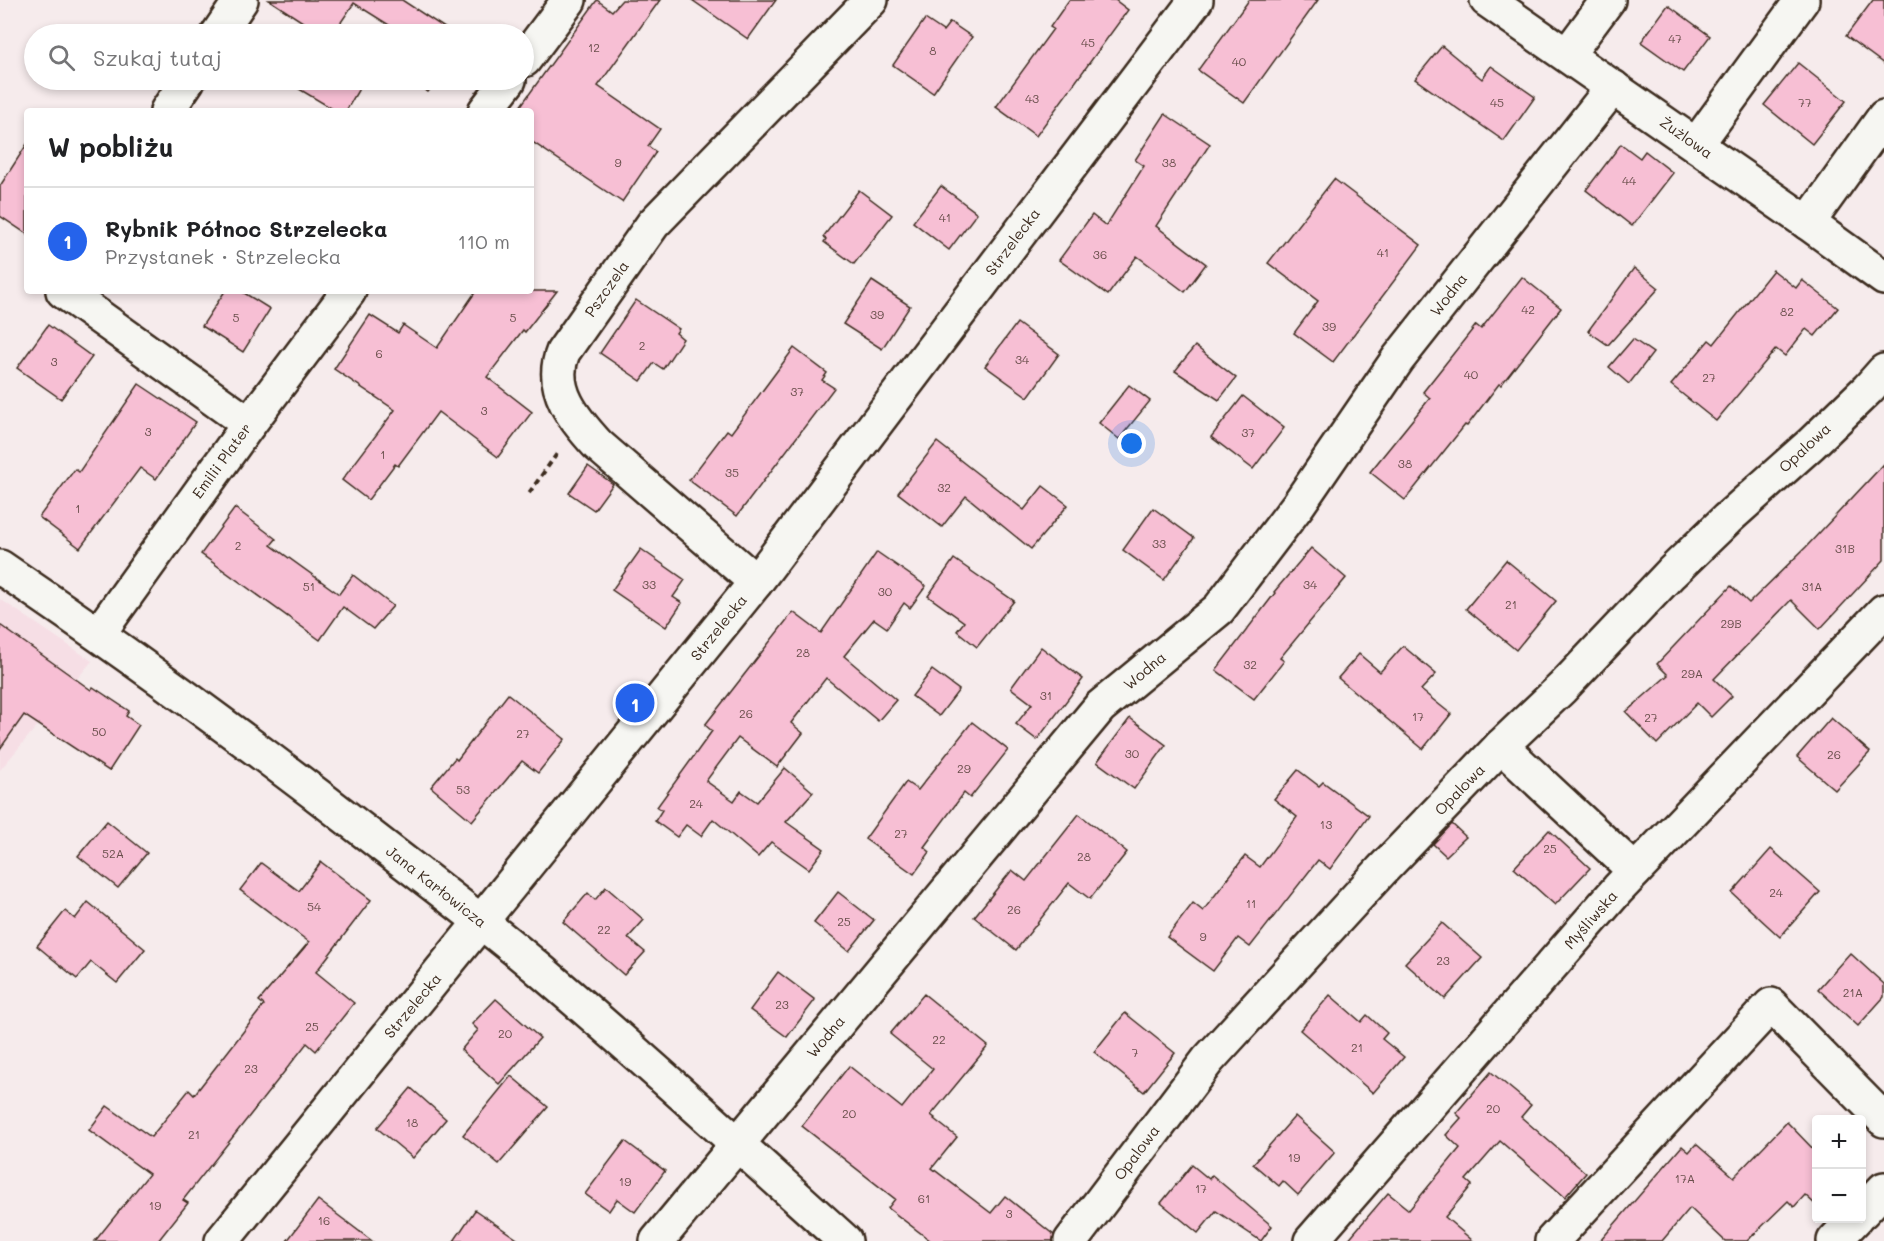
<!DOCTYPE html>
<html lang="pl">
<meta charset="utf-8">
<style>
body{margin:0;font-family:Mali,sans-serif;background:#f6f6f6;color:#202124}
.controls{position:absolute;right:18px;bottom:18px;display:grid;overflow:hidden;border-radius:6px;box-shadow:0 3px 9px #0003}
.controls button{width:54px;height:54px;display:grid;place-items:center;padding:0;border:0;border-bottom:2px solid #e0e0e0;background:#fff;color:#202124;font:30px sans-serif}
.you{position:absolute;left:1132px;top:444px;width:21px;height:21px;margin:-15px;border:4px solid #fff;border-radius:50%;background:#1a73e8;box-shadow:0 0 0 9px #1a73e833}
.badge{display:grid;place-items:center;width:39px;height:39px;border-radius:50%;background:#2563eb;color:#fff;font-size:20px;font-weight:700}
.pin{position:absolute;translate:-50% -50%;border:3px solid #fff;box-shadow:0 2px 6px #0006}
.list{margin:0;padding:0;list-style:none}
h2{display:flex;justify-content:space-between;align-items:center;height:78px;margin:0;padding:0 24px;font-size:26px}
h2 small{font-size:20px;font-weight:400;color:#757577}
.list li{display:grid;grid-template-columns:39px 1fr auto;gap:18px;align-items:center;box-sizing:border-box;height:108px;padding:0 24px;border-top:2px solid #e0e0e0}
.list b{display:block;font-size:22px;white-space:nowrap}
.list p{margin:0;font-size:20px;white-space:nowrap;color:#757577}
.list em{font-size:20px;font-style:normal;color:#757577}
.icon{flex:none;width:33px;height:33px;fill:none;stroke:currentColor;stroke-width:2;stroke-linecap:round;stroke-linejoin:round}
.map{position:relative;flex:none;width:1884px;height:1241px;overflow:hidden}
.search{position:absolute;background:#fff;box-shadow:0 3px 9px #0003;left:24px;top:24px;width:510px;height:66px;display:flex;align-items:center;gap:15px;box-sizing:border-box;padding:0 21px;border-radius:33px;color:#757577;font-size:22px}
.panel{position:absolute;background:#fff;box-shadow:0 3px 9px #0003;left:24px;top:108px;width:510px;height:186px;border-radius:6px}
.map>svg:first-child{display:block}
.built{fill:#f6dee5}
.building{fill:#f7bfd4;stroke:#3b2a1e;stroke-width:1.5}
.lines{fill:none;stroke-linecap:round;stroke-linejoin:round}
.minor-casing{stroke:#3b2a1e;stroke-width:38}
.path{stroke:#3b2a1e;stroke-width:4;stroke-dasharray:6 4.5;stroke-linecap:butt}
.minor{stroke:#f6f6f2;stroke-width:33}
.labels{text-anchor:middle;stroke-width:5;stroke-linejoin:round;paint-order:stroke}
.number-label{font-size:12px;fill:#6a4f4c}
.street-label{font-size:15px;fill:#3b2a1e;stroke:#f6f6f2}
</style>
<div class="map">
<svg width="1884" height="1241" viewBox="0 0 1884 1241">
<rect width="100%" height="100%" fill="#f6ebec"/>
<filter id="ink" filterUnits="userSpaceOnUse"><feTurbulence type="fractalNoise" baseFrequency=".0167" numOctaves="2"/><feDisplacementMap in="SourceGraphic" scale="12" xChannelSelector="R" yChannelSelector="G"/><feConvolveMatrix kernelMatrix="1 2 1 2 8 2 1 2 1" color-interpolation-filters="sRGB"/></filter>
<g filter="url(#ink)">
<!-- built -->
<path class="built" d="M0,599L92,661L0,770Z"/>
<!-- building -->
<g class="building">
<path d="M269,0H402L454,34H394L397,30L354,3L333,34H321Z"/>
<path d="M597,0L612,11L622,0H660L598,86L660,129L648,146L656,152L622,202L531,141V111H517Z"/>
<path d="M692,0H776L748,39Z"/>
<path d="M1069,0H1115L1128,10L1036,136L996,107L1053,29L1050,27Z"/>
<path d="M1249,0H1318L1244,103L1198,70Z"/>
<path d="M1873,0H1884V64L1846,36Z"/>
<path d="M1668,5L1710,36L1683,72L1641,42Z"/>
<path d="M925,19L943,31L950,22L972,37L933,93L893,65Z"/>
<path d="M1442,46L1482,79L1491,66L1535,97L1504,141L1415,79Z"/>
<path d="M1798,63L1846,101L1812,144L1764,105Z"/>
<path d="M284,80H364L346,111H336Z"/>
<path d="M409,80H437L428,92Z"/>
<path d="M1165,114L1210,144L1156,226L1206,264L1185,292L1137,256L1108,295L1059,260L1092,215L1106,226L1144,166L1135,160Z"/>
<path d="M27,144V234L0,216V186Z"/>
<path d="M1621,144L1640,158L1645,151L1673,173L1632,226L1586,190Z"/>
<path d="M1334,179L1421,245L1333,362L1294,333L1318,301L1268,263Z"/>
<path d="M941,186L977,213L949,250L913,222Z"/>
<path d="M859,190L892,215L854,264L824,242L826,239L823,237Z"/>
<path d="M1634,268L1659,288L1608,345L1588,331Z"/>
<path d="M1773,270L1796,288L1802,280L1838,308L1815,336L1806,329L1785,356L1776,349L1716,421L1671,385L1709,340L1714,344Z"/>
<path d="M1522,277L1561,308L1501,385L1499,384L1467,426L1465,425L1405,500L1370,472L1430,398L1423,392L1476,325L1481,329Z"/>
<path d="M872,281L910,306L882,349L843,324Z"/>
<path d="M225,291H241L270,309L243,352L202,326Z"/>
<path d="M476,291H557L525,332L523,330L487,377L532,412L498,457L438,412L398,466L395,464L368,500L342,480L395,410L334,369L370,315L398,333L403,325L437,348Z"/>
<path d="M636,300L679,329L676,333L683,339L663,369L654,363L641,381L600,353Z"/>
<path d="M1017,323L1059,354L1028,397L985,366Z"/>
<path d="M48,325L92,357L61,399L17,368Z"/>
<path d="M1633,339L1653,353L1629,384L1609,367Z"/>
<path d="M1195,346L1236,378L1219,400L1175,371Z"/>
<path d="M794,348L827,373L822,380L834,388L737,516L689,480L727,430L731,433Z"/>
<path d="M139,384L196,422L156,479L140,468L80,548L39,517L75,469L79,472Z"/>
<path d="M1129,385L1150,401L1119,439L1099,423Z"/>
<path d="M1243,396L1284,428L1253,469L1211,437Z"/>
<path d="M937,442L1024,510L1043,486L1068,505L1031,549L966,496L942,527L898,493Z"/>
<path d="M1884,464V560L1820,629L1791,600L1714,679L1732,696L1711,717L1697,703L1657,744L1626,712L1668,675L1657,664L1731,586L1749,603L1806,547Z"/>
<path d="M588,466L613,484L594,510L569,493Z"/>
<path d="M235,508L276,539L271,545L339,594L353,575L393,606L373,629L343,607L320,640L201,554Z"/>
<path d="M1153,508L1194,538L1164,580L1123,550Z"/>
<path d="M1311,548L1346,578L1280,658L1284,661L1254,699L1216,670L1275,593L1274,592Z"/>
<path d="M641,549L685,580L673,597L682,603L666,627L612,590Z"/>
<path d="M877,552L926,586L910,608L904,603L887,628L874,619L844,656L896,700L878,721L826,678L791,723L803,733L777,767L738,738L706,781L734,801L741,791L757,802L785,768L813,792L786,822L824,849L809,869L771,842L758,857L713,819L701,836L686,825L677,837L655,821L662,810L657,807L712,731L705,725L793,612L821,633Z"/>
<path d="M954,559L1014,601L977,647L957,631L964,622L928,596Z"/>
<path d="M1506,560L1556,601L1516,650L1466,609Z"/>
<path d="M0,625L91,690L93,687L129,711L126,716L139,725L109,771L24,715L0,749Z"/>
<path d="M1403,646L1436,674L1421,690L1451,714L1423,749L1338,678L1359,654L1380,672Z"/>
<path d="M1041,647L1083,679L1037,740L1016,724L1032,704L1011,688Z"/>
<path d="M932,670L959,690L939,716L912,696Z"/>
<path d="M508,694L565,739L538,773L522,761L472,821L431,787L455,758L457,760Z"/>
<path d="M1130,718L1166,745L1134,789L1097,762Z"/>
<path d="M1831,718L1870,752L1835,790L1797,757Z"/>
<path d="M972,722L1008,750L970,798L964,793L924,847L930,852L914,874L865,839L906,782L918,790Z"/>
<path d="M1298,770L1319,786L1323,782L1369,816L1330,869L1318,860L1250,947L1238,938L1213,971L1167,937L1193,903L1203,911L1245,856L1260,867L1297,817L1274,799Z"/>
<path d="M1079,814L1127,852L1090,899L1069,883L1016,950L974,917L1012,870L1026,881Z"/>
<path d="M107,821L147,853L118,888L78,856Z"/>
<path d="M1452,824L1466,837L1446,856L1433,844Z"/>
<path d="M1549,830L1590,868L1555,905L1514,868Z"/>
<path d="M1771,849L1820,892L1780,937L1732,893Z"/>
<path d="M321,862L371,900L316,972L354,1003L316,1051L307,1043L183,1200L188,1203L158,1241H95L149,1174L89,1130L107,1106L151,1137L189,1090L194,1095L264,1005L259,1001L309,942L240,890L261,863L299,891Z"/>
<path d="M606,887L644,920L628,938L645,952L624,975L563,922L588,893L595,900Z"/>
<path d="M838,892L874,920L849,951L814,923Z"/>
<path d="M88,902L145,949L117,983L91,962L77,979L37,946L65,911L75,919Z"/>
<path d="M1442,923L1482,958L1445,999L1405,963Z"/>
<path d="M1850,953L1884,984V997L1858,1026L1818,989Z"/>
<path d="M778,972L815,1000L787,1037L750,1010Z"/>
<path d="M924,994L988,1046L931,1115L935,1118L934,1119L957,1137L932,1168L991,1213L1005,1196L1054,1235L1053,1241H931L888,1208L895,1199L802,1126L849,1066L902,1108L933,1069L890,1034Z"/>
<path d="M1330,995L1361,1022L1367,1015L1387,1033L1382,1039L1404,1057L1373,1093L1300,1030Z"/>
<path d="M496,999L540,1038L499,1084L461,1050L478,1030L472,1024Z"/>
<path d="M1125,1013L1175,1053L1144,1092L1094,1052Z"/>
<path d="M1491,1072L1531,1105L1521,1117L1586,1173L1565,1197L1500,1141L1466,1180L1472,1185L1445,1217L1473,1241H1347L1388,1193L1409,1210L1460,1148L1446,1135L1461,1118L1456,1113Z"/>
<path d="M511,1076L548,1107L499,1164L463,1135Z"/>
<path d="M411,1088L446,1119L413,1158L377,1128Z"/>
<path d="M1295,1116L1335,1152L1298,1195L1283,1181L1279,1186L1253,1164Z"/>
<path d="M1787,1122L1816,1152V1205L1805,1195L1794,1207L1788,1201L1747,1241H1725L1690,1208L1662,1241H1600L1682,1146L1689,1152L1696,1144L1734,1177Z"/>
<path d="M625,1141L665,1171L635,1212L617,1199L609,1211L585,1194Z"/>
<path d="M1192,1165L1209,1179L1212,1175L1272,1226L1261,1241L1216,1211L1198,1233L1161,1203Z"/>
<path d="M318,1200L372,1241H287Z"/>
<path d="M475,1210L520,1241H454Z"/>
</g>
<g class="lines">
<defs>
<g id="minor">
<path d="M1487,0L1808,223L1884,278"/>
<path d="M218,34L241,0"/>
<path d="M1567,55L1608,0"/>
<path d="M524,60L569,0"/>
<path d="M167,111L188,80"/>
<path d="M485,111L509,80"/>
<path d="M1696,145L1802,0"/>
<path d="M1808,223L1884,117"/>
<path d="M63,291L249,424"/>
<path d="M0,567C126,652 249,742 369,835C427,880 485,923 540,970C644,1058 744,1150 845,1241"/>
<path d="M756,582L598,445C575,420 548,389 563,352L653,224L871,0"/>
<path d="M99,633L249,424L349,291"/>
<path d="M1501,746L1635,871"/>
<path d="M1862,1212L1884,1189"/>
<path d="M222,1241L756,582L1196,0"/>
<path d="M657,1241L1100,707L1219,609L1298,505L1398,359L1613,87"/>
<path d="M1071,1241L1208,1060L1381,871L1501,746L1562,688L1671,573L1727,519L1811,444L1868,389L1884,371"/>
<path d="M1311,1241L1618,889L1884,611"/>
<path d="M1552,1241L1771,1005L1884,1120"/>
<path d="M1834,1241L1856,1218"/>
</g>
</defs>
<!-- minor casing -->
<use href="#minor" class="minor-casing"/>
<!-- path -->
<path class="path" d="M529,493L559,451"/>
<!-- minor -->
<use href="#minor" class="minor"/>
</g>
</g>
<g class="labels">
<!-- number labels -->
<g class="number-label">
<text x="1675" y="43">47</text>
<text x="1088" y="47">45</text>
<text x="594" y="52">12</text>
<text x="933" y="55">8</text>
<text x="1239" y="66">40</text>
<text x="1032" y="103">43</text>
<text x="1497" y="107">45</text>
<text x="1805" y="107">77</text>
<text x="618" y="167">9</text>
<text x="1169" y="167">38</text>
<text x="1629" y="185">44</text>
<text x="945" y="222">41</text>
<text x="1383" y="257">41</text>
<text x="1100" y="259">36</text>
<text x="1528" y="314">42</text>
<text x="1787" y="316">82</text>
<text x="877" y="319">39</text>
<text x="236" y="322">5</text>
<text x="513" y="322">5</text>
<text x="1329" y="331">39</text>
<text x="642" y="350">2</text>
<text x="379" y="358">6</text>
<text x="1022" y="364">34</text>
<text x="54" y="366">3</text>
<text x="1471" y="379">40</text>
<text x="1709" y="382">27</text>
<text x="797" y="396">37</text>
<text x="484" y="415">3</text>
<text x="148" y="436">3</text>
<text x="1248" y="437">37</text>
<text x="383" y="459">1</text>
<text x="1405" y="468">38</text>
<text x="732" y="477">35</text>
<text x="944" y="492">32</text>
<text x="78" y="513">1</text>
<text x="1159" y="548">33</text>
<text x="238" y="550">2</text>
<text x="1845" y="553">31B</text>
<text x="649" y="589">33</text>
<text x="1310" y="589">34</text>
<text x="309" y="591">51</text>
<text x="1812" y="591">31A</text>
<text x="885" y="596">30</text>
<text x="1511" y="609">21</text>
<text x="1731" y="628">29B</text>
<text x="803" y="657">28</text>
<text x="1250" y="669">32</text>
<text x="1692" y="678">29A</text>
<text x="1046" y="700">31</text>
<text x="746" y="718">26</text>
<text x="1418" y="721">17</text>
<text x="1651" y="722">27</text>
<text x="99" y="736">50</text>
<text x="523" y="738">27</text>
<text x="1132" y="758">30</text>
<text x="1834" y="759">26</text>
<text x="964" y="773">29</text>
<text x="463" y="794">53</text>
<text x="696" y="808">24</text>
<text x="1326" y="829">13</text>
<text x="901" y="838">27</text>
<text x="1550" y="853">25</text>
<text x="113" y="858">52A</text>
<text x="1084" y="861">28</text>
<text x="1776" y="897">24</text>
<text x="1251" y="908">11</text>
<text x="314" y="911">54</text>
<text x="1014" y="914">26</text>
<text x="844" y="926">25</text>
<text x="604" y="934">22</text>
<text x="1203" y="941">9</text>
<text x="1443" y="965">23</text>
<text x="1853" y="997">21A</text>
<text x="782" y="1009">23</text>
<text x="312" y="1031">25</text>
<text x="505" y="1038">20</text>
<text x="939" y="1044">22</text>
<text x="1357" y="1052">21</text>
<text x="1135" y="1057">7</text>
<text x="251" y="1073">23</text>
<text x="1493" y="1113">20</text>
<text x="849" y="1118">20</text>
<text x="412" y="1127">18</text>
<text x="194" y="1139">21</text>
<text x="1294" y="1162">19</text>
<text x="1685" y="1183">17A</text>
<text x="625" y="1186">19</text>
<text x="1201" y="1193">17</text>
<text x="924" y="1203">61</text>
<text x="155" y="1210">19</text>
<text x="1009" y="1218">3</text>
<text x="324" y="1225">16</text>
</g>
<!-- street labels -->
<g class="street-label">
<text transform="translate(1686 138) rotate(35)" y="5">Żużlowa</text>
<text transform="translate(1013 242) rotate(-53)" y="5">Strzelecka</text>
<text transform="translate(607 289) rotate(-55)" y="5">Pszczela</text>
<text transform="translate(1449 295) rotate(-52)" y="5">Wodna</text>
<text transform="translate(1805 448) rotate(-43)" y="5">Opalowa</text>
<text transform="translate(222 461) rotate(-54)" y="5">Emilii Plater</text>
<text transform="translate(719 628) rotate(-51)" y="5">Strzelecka</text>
<text transform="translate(1145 671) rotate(-40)" y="5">Wodna</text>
<text transform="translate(1460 790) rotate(-46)" y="5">Opalowa</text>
<text transform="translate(436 887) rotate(38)" y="5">Jana Karłowicza</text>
<text transform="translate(1591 920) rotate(-49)" y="5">Myśliwska</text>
<text transform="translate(413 1006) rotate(-50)" y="5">Strzelecka</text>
<text transform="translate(826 1037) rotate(-50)" y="5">Wodna</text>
<text transform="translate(1137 1153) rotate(-53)" y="5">Opalowa</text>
</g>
</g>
</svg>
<div class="controls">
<button>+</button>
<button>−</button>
</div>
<div class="you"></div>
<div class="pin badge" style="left:635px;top:703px">1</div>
<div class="search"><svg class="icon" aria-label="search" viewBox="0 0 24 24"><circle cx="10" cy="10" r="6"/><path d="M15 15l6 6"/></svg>Szukaj tutaj</div>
<section class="panel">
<h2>W pobliżu<small></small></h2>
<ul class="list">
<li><span class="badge">1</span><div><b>Rybnik Północ Strzelecka</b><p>Przystanek · Strzelecka</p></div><em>110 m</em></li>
</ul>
</section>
</div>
